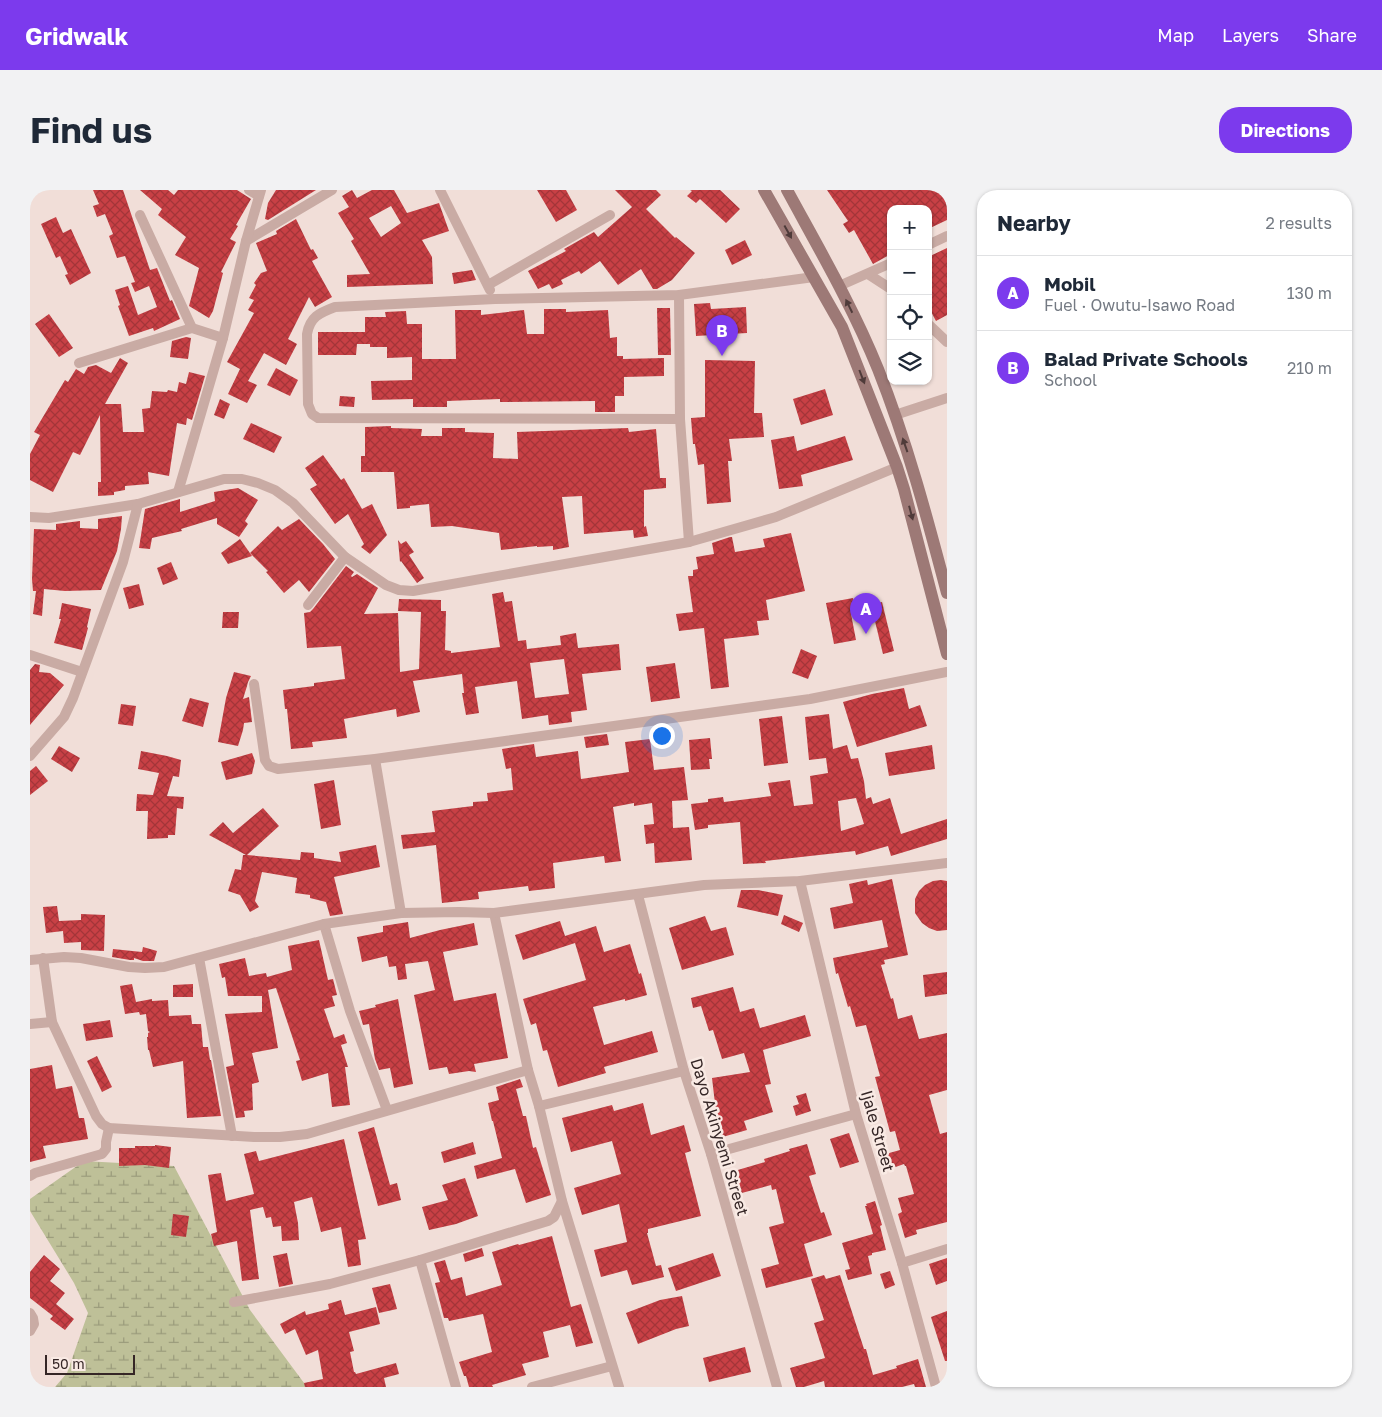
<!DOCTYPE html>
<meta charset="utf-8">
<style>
body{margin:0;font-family:"Golos Text",sans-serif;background:#f2f2f3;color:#1f2937}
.controls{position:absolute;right:15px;top:15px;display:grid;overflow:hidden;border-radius:10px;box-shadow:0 1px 4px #0004}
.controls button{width:45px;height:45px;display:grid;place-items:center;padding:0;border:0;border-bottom:1px solid #e0e1e3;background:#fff;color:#1f2937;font:25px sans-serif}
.scale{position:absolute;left:15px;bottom:12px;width:90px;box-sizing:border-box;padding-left:5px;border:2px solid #352626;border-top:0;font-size:14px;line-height:18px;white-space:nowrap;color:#352626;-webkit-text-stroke:4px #f9eae4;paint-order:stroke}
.you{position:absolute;left:631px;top:545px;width:18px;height:18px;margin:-12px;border:4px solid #fff;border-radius:50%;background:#1a73e8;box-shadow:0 0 0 8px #1a73e833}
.badge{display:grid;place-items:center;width:32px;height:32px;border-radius:50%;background:#7c3aed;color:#fff;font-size:16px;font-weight:700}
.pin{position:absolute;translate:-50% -41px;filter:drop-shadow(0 1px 2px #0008)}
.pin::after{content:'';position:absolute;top:26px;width:18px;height:15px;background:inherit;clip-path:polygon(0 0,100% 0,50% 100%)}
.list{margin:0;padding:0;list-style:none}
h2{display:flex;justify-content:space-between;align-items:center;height:65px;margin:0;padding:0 20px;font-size:21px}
h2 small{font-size:16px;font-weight:400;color:#747a83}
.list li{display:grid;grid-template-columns:32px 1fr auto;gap:15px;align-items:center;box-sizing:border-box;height:75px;padding:0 20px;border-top:1px solid #e0e1e3}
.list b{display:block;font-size:19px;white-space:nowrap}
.list p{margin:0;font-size:16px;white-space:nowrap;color:#747a83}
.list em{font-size:16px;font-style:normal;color:#747a83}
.icon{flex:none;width:28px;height:28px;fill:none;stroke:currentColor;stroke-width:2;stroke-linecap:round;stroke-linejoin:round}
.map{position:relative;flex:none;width:917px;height:1197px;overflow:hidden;border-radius:20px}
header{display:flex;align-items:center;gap:30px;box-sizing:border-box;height:70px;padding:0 25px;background:#7c3aed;color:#fff}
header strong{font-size:24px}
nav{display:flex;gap:28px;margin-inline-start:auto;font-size:18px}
.intro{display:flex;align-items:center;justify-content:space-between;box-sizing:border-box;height:120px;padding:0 30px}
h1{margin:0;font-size:35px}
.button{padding:12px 22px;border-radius:20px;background:#7c3aed;color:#fff;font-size:18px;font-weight:700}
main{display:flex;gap:30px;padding:0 30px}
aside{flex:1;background:#fff;border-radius:20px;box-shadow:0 1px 4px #0004}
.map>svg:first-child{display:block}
.wetland{fill:url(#wetland-marsh)}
.building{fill:url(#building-cross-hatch);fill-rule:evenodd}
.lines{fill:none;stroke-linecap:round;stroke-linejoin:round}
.street{stroke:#c9aba4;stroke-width:10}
.secondary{stroke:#9d7976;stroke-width:12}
.oneway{fill:#4f3b3a}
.labels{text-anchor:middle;stroke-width:5;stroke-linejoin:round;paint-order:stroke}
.street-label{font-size:16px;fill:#352626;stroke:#f9eae4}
</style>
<header>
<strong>Gridwalk</strong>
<nav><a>Map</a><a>Layers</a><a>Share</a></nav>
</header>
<div class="intro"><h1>Find us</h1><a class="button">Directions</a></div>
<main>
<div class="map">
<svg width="917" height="1197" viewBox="0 0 917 1197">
<defs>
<pattern id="wetland-marsh" width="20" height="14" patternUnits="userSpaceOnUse" patternTransform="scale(1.25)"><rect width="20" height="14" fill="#bec098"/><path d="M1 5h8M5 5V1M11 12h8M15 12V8" fill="none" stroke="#9b9c7c"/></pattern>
<pattern id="building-cross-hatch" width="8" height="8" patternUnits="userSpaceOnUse" patternTransform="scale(1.25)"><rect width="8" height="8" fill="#c84045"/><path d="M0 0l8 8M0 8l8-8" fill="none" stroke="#a33539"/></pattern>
</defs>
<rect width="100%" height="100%" fill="#f1ded8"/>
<!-- wetland -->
<path class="wetland" d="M54,971L144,976L220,1120L277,1197H25L37,1183L58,1123L44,1093L0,1021V1009Z"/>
<!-- building -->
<g class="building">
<path d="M63,0H93L120,80L127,78L140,111L142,110L150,129L124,141L123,138L99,146L88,116L90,115L85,100L98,96L108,125L127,117L119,96L105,102L101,93L105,92L95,66L87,68L79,46L83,44L75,24L67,27L63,16L69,14Z"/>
<path d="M110,0H138L144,5L148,0H207L221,9L206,35L208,36L200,49L206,52L191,82L193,83L183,121L179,128L159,116L169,78L145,65L156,47L128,25L132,19Z"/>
<path d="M246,0H286L238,30L235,29L238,13Z"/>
<path d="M322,0L327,8L342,0H364L377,23L409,13L419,41L392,50L402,67L403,94L317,97V85L340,84L321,51L324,49L308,23L319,17L312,6ZM361,16L371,33L351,47L339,28Z"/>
<path d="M507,0H536L547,20L526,32Z"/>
<path d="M585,0H626L631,5L616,19L645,48L646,47L665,63L642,90L627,99H623L611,79L588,95L570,71L551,84L549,81L531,90L533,94L522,99L519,94L508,99L498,81L536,61L534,59L564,42L568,47L602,17Z"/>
<path d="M660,0H690L710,19L696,33L670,9L666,13L657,6L662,1Z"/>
<path d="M797,0H917V30L898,39V19H861V64L843,74L824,40L819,43L813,34L818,31Z"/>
<path d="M26,27L33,43L41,39L61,83L40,95L35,85L38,84L30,66L26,68L11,34Z"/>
<path d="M266,29L281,60L283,59L288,68L282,71L302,107L285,117L279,107L258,149L267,154L256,175L234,163L218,191L227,195L217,213L198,204L210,179L197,172L224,123L218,120L224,110L219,108L226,95L224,93L231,83L237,81L226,53L247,44L246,41Z"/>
<path d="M715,50L722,65L702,75L695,60Z"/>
<path d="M917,58V125L906,131L898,116V67Z"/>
<path d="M442,80L446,90L424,94L422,83Z"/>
<path d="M680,113L681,119L716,117L717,143L666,146L664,114Z"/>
<path d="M627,118H640L641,165H628Z"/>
<path d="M514,119H536V122L578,120L580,148L587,147V166H593V169L634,168V186L594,187V206H585V222H565V211L470,212V209L417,211V217H383V209L342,210L341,191L382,190V167L357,168V157H340V154H327L326,165H288V142H335V127H356L355,122L376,121L377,134H392V169H426L425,120H451V125L494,120L497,144H514Z"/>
<path d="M19,124L43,158L29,167L5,134Z"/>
<path d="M156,147L161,148L158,169L140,167L142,151Z"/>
<path d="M90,168L98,173L75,214H91L93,242H114L112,219L120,218L122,201L137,202L138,200L147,202L149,192L156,194L159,182L175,186L162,230L157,228L156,235L147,233L139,286L118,282L119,294L95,296V300L84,302V305L68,306V292H71L70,225L50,265L43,262L23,302L0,290V264L10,245L4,242L35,190L38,192L46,179L54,184L58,177L66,175L81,183Z"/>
<path d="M675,170L725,171L724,223H732L734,247L699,249L702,271H698L701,312L677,314L674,274L668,275L665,254H663L661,228L675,227Z"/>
<path d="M246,178L268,190L260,206L237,195Z"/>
<path d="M795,199L803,225L771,235L763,209Z"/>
<path d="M310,206L325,207L324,217L309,216Z"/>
<path d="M190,209L200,214L194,229L184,225Z"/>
<path d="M221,233L252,247L244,263L213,249Z"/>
<path d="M361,236V238L392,239L391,246H412V238H435V242L464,243L463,268L488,269L487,242L598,238L599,242L626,239L630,288H636V298L614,300V337L616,336L618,346L604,348L603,340L554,344L552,306L532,307L539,357L523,360V356L507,357V356L471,360L469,343L422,336L401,337L399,314L380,316V318L367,319L364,282H331V266H335V237Z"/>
<path d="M764,246L767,261L815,246L823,270L771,285L773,296L749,299L741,250Z"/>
<path d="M293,265L311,290L314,288L332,319L342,314L357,345L340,364L331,357L334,354L318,324L305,334L280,299L287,295L275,278Z"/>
<path d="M208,298L228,310L215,331L218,334L209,347L187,334V328L151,339L152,341L122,348L120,359L109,358L115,319L150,309V322L185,311L184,302Z"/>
<path d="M92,326L91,339L87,361L71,400L35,401L14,399L12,426L3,424L6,401H3L2,389L4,339L26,340V334L50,331V338L68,339V329Z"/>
<path d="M269,329L293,354L305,369L279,402L269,390L254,403L236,382L238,381L220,363L248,336L252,340Z"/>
<path d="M761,343L775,401L736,410L739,430L727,431L729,445L694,449L699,497L681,499L674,438L649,441L646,424L663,422L658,386H663V380L668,379L666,367L684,364L682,353L700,347H702L705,362L735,357L733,349Z"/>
<path d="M210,349L222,366L198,374L191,363Z"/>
<path d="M368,350L371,354L376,351L384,362L379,365L394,388L387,393L371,371L370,372Z"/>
<path d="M141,372L148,389L133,395L127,378Z"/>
<path d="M316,376L324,382L321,386L322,387L327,384L348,398L334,424L368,423L370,482L389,479L391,422L368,421L369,409L411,410V421H416L415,460L421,461V463L470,457L462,404L473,402L475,412L482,411L488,451L496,450L497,459L531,455L530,446L546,443L548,458L589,454L591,480L552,484L557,520L541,522L542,532L519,535L518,525L492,529L487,491L445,497L449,523L436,525L432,503H434L432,484L383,491L390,522L367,527L366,519L314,529L317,548L282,552L283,557L261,559L257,519H255L253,500L284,496V493L315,489L311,456L277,458L274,423L280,422L283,419ZM534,469L539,504L505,508L500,473Z"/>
<path d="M109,394L114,415L99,419L93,398Z"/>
<path d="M823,408L826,423L821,424L826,450L804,454L796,413Z"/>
<path d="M852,412L864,461L853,464L841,415Z"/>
<path d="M32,413L61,419L57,437L58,438L52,460L24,453L31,429H29Z"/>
<path d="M193,422H209L208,438H192Z"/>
<path d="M771,459L787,466L778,489L762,483Z"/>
<path d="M645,473L650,508L621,512L616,477Z"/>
<path d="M5,474L10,475L9,482L20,483L34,495L0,535V480Z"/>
<path d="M204,482L221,486L218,492L217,496L213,509L219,507L222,532L214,533L213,540L208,556L188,552L196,508Z"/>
<path d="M874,498L879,519L890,515L897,536L827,557L813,512L842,504Z"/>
<path d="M160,508L179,513L173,537L152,531Z"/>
<path d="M91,514L106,516L103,536L88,534Z"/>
<path d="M799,524L803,559L817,555L821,569L828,568L834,591L836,609L841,607L843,614L860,608L871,644L917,629V649L861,666L858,656L826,665L825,661L735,671L736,673L713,674L710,632L678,635V638L665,640L661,614L678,612V609L693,607L694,612L741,606L738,593L760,590L764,616L783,614L780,586L798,583L796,568L779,570L775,527ZM826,608L834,634L811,641L808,611Z"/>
<path d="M752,526L758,573L734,576L729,529Z"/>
<path d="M577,544L579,555L556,558L554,547Z"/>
<path d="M680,548L682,569H679L680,579L661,580L659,550Z"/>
<path d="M620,549L624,580L654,577L658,610L642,611L643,638L659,637L662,670L625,673L624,653L616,654L614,635L624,634L622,613L604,616V613L583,617L591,671L575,673L574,666L523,673L525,698L499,701L498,696L448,702L449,709L412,713L406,655L373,659L371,645L405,642L402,621L443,616V612L458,611L457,603L483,600L481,578L476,579L472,559L504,554L506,567L548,561L551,589L599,582L595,552Z"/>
<path d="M902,555L905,579L859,586L855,563Z"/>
<path d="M29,556L50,568L42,582L21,569Z"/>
<path d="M111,561L137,566L151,570L149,587L143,586L137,606L154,607L153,619L147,618L145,645H138V648L117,649L118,621H106L107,604L123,605L129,583L108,579Z"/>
<path d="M222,563L225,571L222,584L196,590L191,572Z"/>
<path d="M6,576L18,591L0,605V581Z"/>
<path d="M304,590L311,635L291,639L284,594Z"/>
<path d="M233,618L249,636L217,665L270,670L271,662L284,663V668L311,672L309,662L346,655L350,677L304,687L313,724L300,726L296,712L280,708V705L265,703L267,688L232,682L225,711L229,717L220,722L210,705L198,701L205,679L211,680L213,665H216L179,645L193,632L203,643Z"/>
<path d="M862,689L878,765L854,770L855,774L851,775L861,809L863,808L868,829L882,825L889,849L917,843V900L899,905L910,944L917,942V1032L886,1040L887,1044L875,1048L868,1024L872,1022L868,1008L884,1004L876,976H875L874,974L857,980L852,965L870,960L865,941L860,942L845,887L850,886L836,835L826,837L820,816L818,817L808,783L806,784L803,768L858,757L852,730L804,739L800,718L823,713L819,694L837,690L838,695Z"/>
<path d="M911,690L917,691V740L907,741L899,738L892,733L885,723V709L889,701L895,695L903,691Z"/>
<path d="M711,700H728L753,705L748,726L707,717Z"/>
<path d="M27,716L29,731L51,730V724L75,725L74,761L51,760V752L34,753L33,741L16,743L13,717Z"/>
<path d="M754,725L773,733L769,742L751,734Z"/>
<path d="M675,726L681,741L696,737L704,765L652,780L639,738Z"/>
<path d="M530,731L535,746L566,736L574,762L600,754L609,784L611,783L617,805L595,811V809L563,817L574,855L622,841L628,862L574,877L576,883L528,897L517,860L513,861L506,833L501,835L493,809L556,790L545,753L493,770L485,745Z"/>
<path d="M378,732L380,748L410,740L444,733L448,755L413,762L424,811L466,803L478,868L444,874L446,882L439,881L419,884L417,877L399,880L384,805L405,800L398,771L375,774L377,789L368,790L366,776L359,777L357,766L332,772L327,747L353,742V736Z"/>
<path d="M289,750L298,790L303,789L307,805L302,806L305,816L294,819L304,848L314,844L317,853L311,855L318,877H315L320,915L302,917L298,883L272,891L266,871L270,870L246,798L238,800L248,858L222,863L229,892L222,894L223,920L214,921L215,927L206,928L196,877L204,875L195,824L232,822V806H198L195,787L192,788L189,774L215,768L219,786L236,783L237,787L262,780L258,756Z"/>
<path d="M113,757L127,761L124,771H113L104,768V770H100L82,767L83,759L112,762Z"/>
<path d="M917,782V804L895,807L893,785Z"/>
<path d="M102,794L106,812L122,809V811L138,810L139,826L161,825L162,834H171L173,857H178L180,870H181L191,926L157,928L153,871L123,877L119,860H118L117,847H118V843L120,842L118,841L116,824L110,825L109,822L95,824L90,796Z"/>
<path d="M163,794V807H143V795Z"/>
<path d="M703,797L710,822L724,818L730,838L775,825L781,846L733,860L741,894L735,895L743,922L714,931L717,940L689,948L683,923L686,922L682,888L720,882L714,863L692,869L683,840L679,841L671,816L663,818L661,808Z"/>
<path d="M368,809L383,894L364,898L360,878L349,880L345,869L339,834L333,835L329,821L346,817L345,815Z"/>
<path d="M80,830L83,847L56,851L53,834Z"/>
<path d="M67,866L82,897L72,902L57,871Z"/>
<path d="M22,875L26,899L42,896L49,928H54L58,949L13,956L16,968L0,972V879Z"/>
<path d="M490,889L493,897L486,899L493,926H496L503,958L506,957L521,1005L496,1013L485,979L447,989L444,976L472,968L463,931H462L458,913L469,910L466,897Z"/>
<path d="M776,903L781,921L766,926L763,916L769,914L766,906Z"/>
<path d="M613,913L621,945L654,935L661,961L655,963L671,1026L618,1039V1043H617L626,1076L631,1075L634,1087L602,1095L597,1080L571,1087L564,1060L597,1052L589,1014L552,1025L544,998L591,984L582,951L541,962L532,928L582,915L584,921Z"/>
<path d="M344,937L360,995L367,993L371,1010L348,1016L328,942Z"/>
<path d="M819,943L829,972L810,978L800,949Z"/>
<path d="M314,949L336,1049L328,1050L331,1075L318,1077L311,1037L291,1042L282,1007L264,1012L268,1033L269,1050L252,1051L251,1036L243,1037L241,1027L236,1028L233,1017L220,1020L229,1089L212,1091L207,1051L184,1056L181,1044L187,1042L178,985L191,983L196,1011L224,1004L214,964L226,961L229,971Z"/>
<path d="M443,952L446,964L414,973L411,962Z"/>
<path d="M777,954L786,984L779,986L791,1023L794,1022L802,1045L774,1054L783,1086L736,1098L731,1079L749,1074L739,1037L754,1033L746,999L742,1000L741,995L708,1004L701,982L735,972L734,969L760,961L759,959Z"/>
<path d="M125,955L141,957L139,978L115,975L89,976V958H105V956H125Z"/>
<path d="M435,988L448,1026L426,1034L399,1040L392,1017L418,1010L412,995Z"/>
<path d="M845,1011L852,1035L850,1036L856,1060L842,1063V1065L838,1066L842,1084L818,1090L815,1080L820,1079L812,1053L843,1044L835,1016H837L836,1014Z"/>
<path d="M143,1024L159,1026L156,1047L141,1045Z"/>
<path d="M522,1046L541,1117L551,1114L563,1153L546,1157L540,1135L513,1142L519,1167L492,1174L496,1185L462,1195L463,1197H439L436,1186H434L429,1172L462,1162L453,1124L419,1131L418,1128H414L405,1093L410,1092L404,1073L415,1070L421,1090L432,1087L436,1106L472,1095L462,1062L488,1054L489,1055Z"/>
<path d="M452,1058L454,1066L435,1072L433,1064Z"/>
<path d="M257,1063L263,1094L249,1097L243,1066Z"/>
<path d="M683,1063L691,1086L646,1101L638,1078Z"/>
<path d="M14,1065L30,1079L20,1091L35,1103L26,1114L44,1129L35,1140L20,1129L23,1126L0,1108V1082Z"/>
<path d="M917,1068V1091L906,1095L899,1074Z"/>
<path d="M860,1081L865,1095L855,1099L850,1084Z"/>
<path d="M794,1085L796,1089L810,1085L834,1159H836L843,1185L867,1178L866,1176L888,1169L896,1197H885L884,1194L872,1197H795L794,1191L774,1197H766L760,1178L795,1168L784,1133L794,1130L781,1089Z"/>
<path d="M360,1094L367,1119L349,1123L342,1098Z"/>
<path d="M652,1106L659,1136L646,1139L608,1154L596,1123L630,1110Z"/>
<path d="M311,1110L315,1125L346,1117L350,1134L319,1142L324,1161L320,1162L324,1182H325L326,1184L366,1173L369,1184L354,1188L356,1197H275L274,1193L293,1189L288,1160L276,1165L265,1139L255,1144L250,1134L275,1121L276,1125L299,1119L298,1114Z"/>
<path d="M917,1121V1171H915L901,1127Z"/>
<path d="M715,1157L721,1182L679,1192L673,1168Z"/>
</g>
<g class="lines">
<!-- street -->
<g class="street">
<path d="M219,0L229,6"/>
<path d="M410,0L460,100"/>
<path d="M110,25L162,138"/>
<path d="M216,51L302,0"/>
<path d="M898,55L917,46"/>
<path d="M838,84L861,99"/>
<path d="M458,95L580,25"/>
<path d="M809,96L861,73"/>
<path d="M649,105L650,229L659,352"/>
<path d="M898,134L917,152"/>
<path d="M49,173L162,138L193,148"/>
<path d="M865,225L917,208"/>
<path d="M650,229L288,228L282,224L278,214L277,144C280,127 289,123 305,117L465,109L649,105L784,87"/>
<path d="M148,302L193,148L216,51L231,0"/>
<path d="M0,327L19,328L108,314L194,289H212L228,293L245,300L263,313L315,367L356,395L369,400L383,401L659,352L746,327L867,277"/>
<path d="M278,415L315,367"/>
<path d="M0,465L52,482"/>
<path d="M224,494L235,570L239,576L248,579L345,569L780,509L917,482"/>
<path d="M0,566L34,527L43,508L93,372L108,314"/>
<path d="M345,569L371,723"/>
<path d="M770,691L826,924L872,1073L906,1197"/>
<path d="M608,705L654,881L681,964L747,1197"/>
<path d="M464,723L498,880L509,916L532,1011L589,1197"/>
<path d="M294,734L320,821L357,920"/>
<path d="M13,768L22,832L66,926L72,934L79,938L224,947H250L277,944L498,880"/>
<path d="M169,768L202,946"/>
<path d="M0,770L34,767L51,768L99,777L115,778L134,777L294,734L371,723L429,722L464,723L674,695L770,691L917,673"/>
<path d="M0,834L22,832"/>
<path d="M509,916L654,881"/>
<path d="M681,964L826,924"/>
<path d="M0,986L5,983L72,964L76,959V952L79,938"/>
<path d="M390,1070L426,1197"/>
<path d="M872,1073L917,1059"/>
<path d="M204,1112L300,1094L390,1070L518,1031L524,1027L532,1011"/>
<path d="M0,1123L3,1128L4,1134L0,1141"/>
<path d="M502,1197L582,1176"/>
</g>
<!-- secondary -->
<g class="secondary">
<path d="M734,0L812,137L867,277L874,299L917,464"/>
<path d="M757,0C789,59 823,117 848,179C877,252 897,327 917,403"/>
</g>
</g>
<!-- one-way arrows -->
<defs><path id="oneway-solid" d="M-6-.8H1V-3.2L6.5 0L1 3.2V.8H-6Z" transform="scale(1.25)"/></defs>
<g class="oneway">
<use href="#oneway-solid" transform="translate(758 42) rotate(61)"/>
<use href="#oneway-solid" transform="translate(819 116) rotate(-116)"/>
<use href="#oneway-solid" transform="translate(832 187) rotate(69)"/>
<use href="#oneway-solid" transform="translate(875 255) rotate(-109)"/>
<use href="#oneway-solid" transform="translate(881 323) rotate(75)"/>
</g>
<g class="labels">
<!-- street labels -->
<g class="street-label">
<text transform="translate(848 941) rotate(74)" y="6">Ijale Street</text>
<text transform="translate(690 947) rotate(73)" y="6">Dayo Akinyemi Street</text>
</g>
</g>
</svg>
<div class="controls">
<button>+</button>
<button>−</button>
<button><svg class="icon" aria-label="locate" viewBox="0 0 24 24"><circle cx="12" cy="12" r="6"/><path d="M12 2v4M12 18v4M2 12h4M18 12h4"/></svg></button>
<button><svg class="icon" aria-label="layers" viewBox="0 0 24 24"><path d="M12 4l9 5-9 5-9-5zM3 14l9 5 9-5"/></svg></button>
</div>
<div class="scale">50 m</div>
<div class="you"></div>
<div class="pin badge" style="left:836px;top:444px">A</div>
<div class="pin badge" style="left:692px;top:166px">B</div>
</div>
<aside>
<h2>Nearby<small>2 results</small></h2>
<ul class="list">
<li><span class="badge">A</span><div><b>Mobil</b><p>Fuel · Owutu-Isawo Road</p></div><em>130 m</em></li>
<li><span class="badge">B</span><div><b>Balad Private Schools</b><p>School</p></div><em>210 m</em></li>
</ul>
</aside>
</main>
